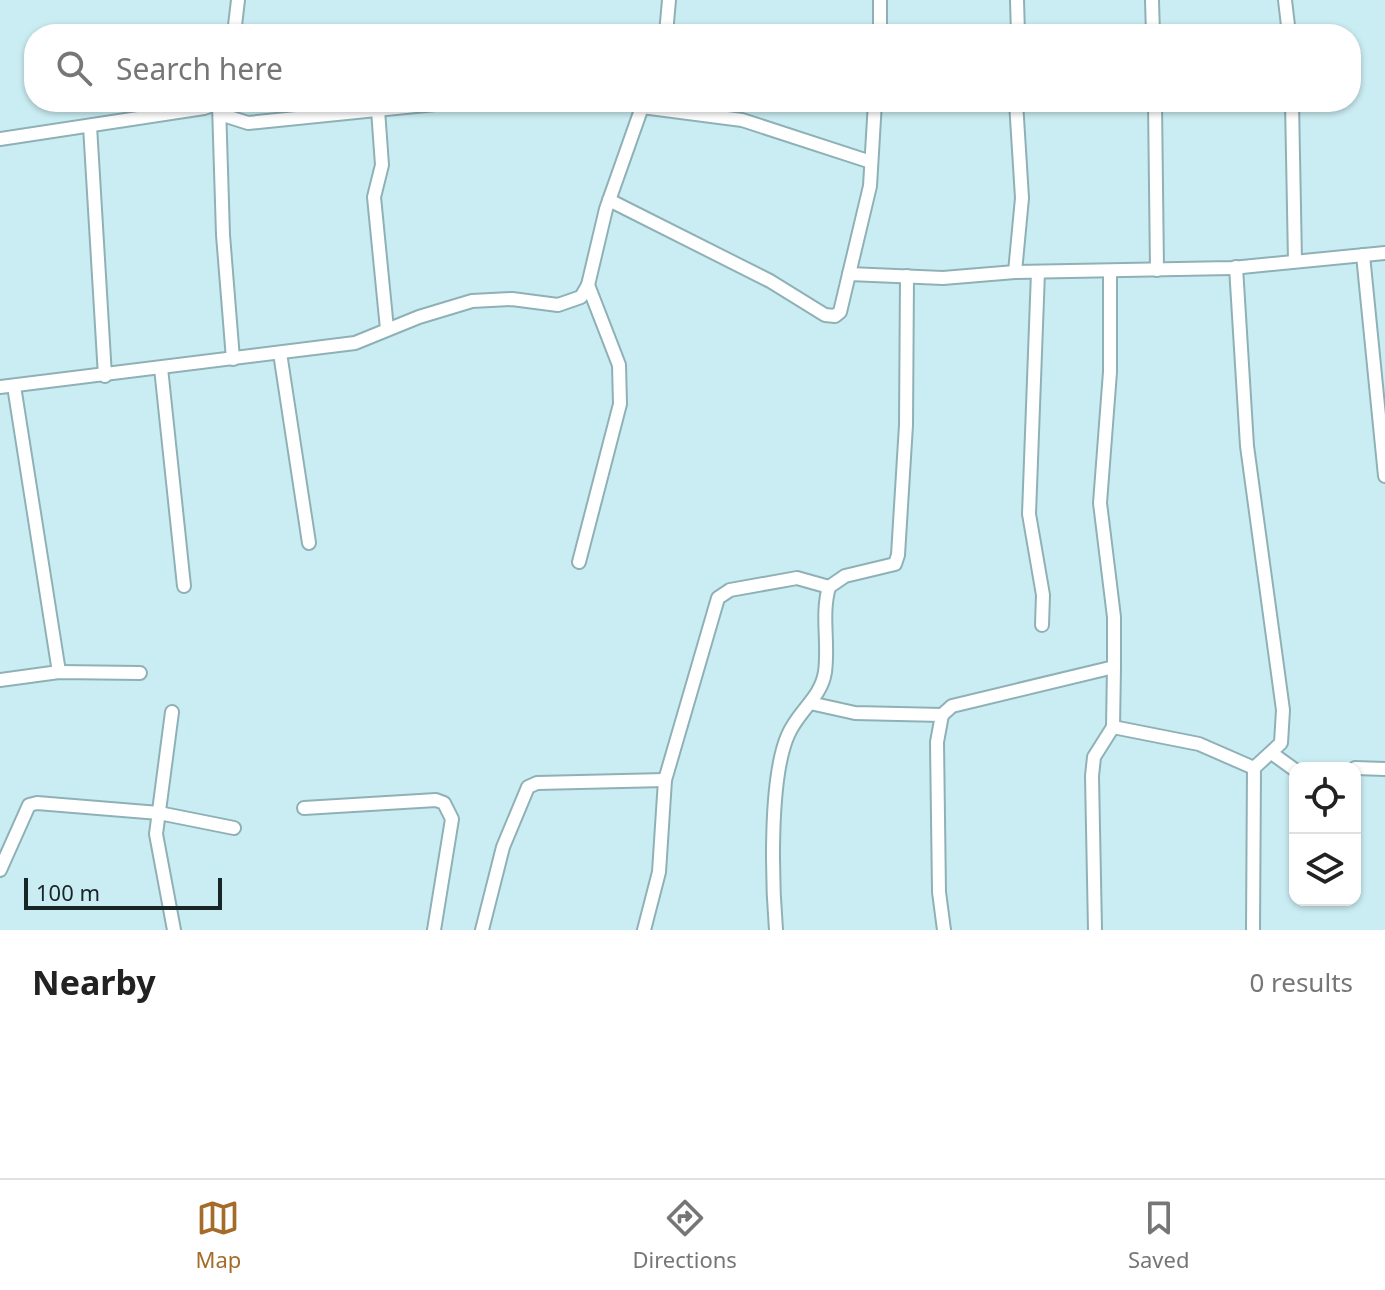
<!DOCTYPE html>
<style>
body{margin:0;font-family:"Noto Sans",sans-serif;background:#f2f2f2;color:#222}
.controls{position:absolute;right:24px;bottom:24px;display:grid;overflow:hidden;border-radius:16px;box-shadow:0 2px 6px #0004}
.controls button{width:72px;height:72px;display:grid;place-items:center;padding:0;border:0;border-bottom:2px solid #e0e0e0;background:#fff;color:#222;font:40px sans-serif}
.scale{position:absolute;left:24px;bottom:20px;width:198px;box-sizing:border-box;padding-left:8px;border:4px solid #182628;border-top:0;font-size:22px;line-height:28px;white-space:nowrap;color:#182628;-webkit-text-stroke:6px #caedf3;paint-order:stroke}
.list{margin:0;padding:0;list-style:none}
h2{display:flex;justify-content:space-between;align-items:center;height:104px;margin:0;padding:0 32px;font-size:34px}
h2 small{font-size:26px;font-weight:400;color:#767676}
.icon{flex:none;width:44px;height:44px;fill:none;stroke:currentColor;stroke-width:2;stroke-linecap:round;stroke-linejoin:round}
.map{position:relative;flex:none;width:1385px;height:930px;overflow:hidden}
.search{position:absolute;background:#fff;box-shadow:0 2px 6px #0004;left:24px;right:24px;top:24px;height:88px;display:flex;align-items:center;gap:20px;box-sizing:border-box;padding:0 28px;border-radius:32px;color:#767676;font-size:30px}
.sheet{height:248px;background:#fff}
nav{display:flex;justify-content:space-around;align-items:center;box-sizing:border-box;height:112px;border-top:2px solid #e0e0e0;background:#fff;font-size:22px;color:#767676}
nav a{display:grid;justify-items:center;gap:4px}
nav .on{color:#a46b29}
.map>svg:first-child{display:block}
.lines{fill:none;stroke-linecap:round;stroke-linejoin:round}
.street-casing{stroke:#8fb1b6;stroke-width:16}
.street{stroke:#fff;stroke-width:12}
</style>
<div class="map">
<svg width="1385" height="930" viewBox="0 0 1385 930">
<rect width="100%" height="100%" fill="#caedf3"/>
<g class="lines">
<defs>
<g id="street">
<path d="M880,0V34"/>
<path d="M1017,0L1018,34"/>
<path d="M1152,0L1153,34"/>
<path d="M1285,0L1289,34"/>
<path d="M234,34L238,0"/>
<path d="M666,34L669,0"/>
<path d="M1155,102L1157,270"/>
<path d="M1292,102L1295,261"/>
<path d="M219,105L223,235L233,359"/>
<path d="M219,105L226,116L248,123L455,102"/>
<path d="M378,110L382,165L374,197L387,329"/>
<path d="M90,126L105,376"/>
<path d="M0,139L204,108L222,102"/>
<path d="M609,200L770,281L825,315L835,316L840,312L870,186L875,102"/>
<path d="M1363,255L1385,476"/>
<path d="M1236,267L1247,446L1283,710L1281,743L1254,768L1253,930"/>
<path d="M1015,272L1022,198L1016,102"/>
<path d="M1038,272L1029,514L1043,595L1042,625"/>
<path d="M849,274L943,278L1015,272L1232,268L1385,253"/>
<path d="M280,353L309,543"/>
<path d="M161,368L184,586"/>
<path d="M14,386L59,672"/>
<path d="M0,387L355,343L419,317L472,301L512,299L558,305L581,297L588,285L606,209L642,107L742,120L871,162"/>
<path d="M579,562L620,404L619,365L588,285"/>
<path d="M0,680L59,672L140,673"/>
<path d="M810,703L855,713L942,715"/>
<path d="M172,712L156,834L174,930"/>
<path d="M1113,727L1199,744L1254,768"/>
<path d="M1273,754L1295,770"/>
<path d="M1355,768L1385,769"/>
<path d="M304,808L436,800L444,803L452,819L434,930"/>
<path d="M0,870L29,805L37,803L159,813L234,828"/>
<path d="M482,930L503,847L528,787L537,783L665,780"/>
<path d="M644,930L659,872L665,780L718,598L730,590L797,578L829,587"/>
<path d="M776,930C772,882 769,778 788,735C798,711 821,698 825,672C829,643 821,615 829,587L845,576L895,564L898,555L906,425L907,276"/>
<path d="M944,930L939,892L937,742L942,715L952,706L1114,667V617L1100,503L1110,372V271"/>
<path d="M1095,930L1092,776L1094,757L1113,727L1114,667"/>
</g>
</defs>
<!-- street casing -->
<use href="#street" class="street-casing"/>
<!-- street -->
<use href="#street" class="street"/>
</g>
</svg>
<div class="controls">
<button><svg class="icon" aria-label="locate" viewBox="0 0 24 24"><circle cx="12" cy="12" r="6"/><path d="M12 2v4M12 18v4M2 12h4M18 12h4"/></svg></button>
<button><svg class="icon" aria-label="layers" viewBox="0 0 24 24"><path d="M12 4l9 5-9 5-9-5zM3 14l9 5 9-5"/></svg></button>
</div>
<div class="scale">100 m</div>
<div class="search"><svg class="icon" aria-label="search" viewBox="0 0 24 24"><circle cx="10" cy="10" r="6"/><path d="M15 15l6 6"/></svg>Search here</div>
</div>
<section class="sheet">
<h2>Nearby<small>0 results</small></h2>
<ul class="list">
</ul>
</section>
<nav>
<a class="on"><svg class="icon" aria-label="map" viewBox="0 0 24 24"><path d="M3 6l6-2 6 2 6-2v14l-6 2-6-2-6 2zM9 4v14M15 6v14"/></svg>Map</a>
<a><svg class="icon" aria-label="directions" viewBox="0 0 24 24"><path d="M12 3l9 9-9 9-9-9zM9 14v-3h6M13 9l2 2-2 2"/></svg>Directions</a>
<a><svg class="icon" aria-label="saved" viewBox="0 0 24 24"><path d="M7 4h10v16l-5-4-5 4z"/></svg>Saved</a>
</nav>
